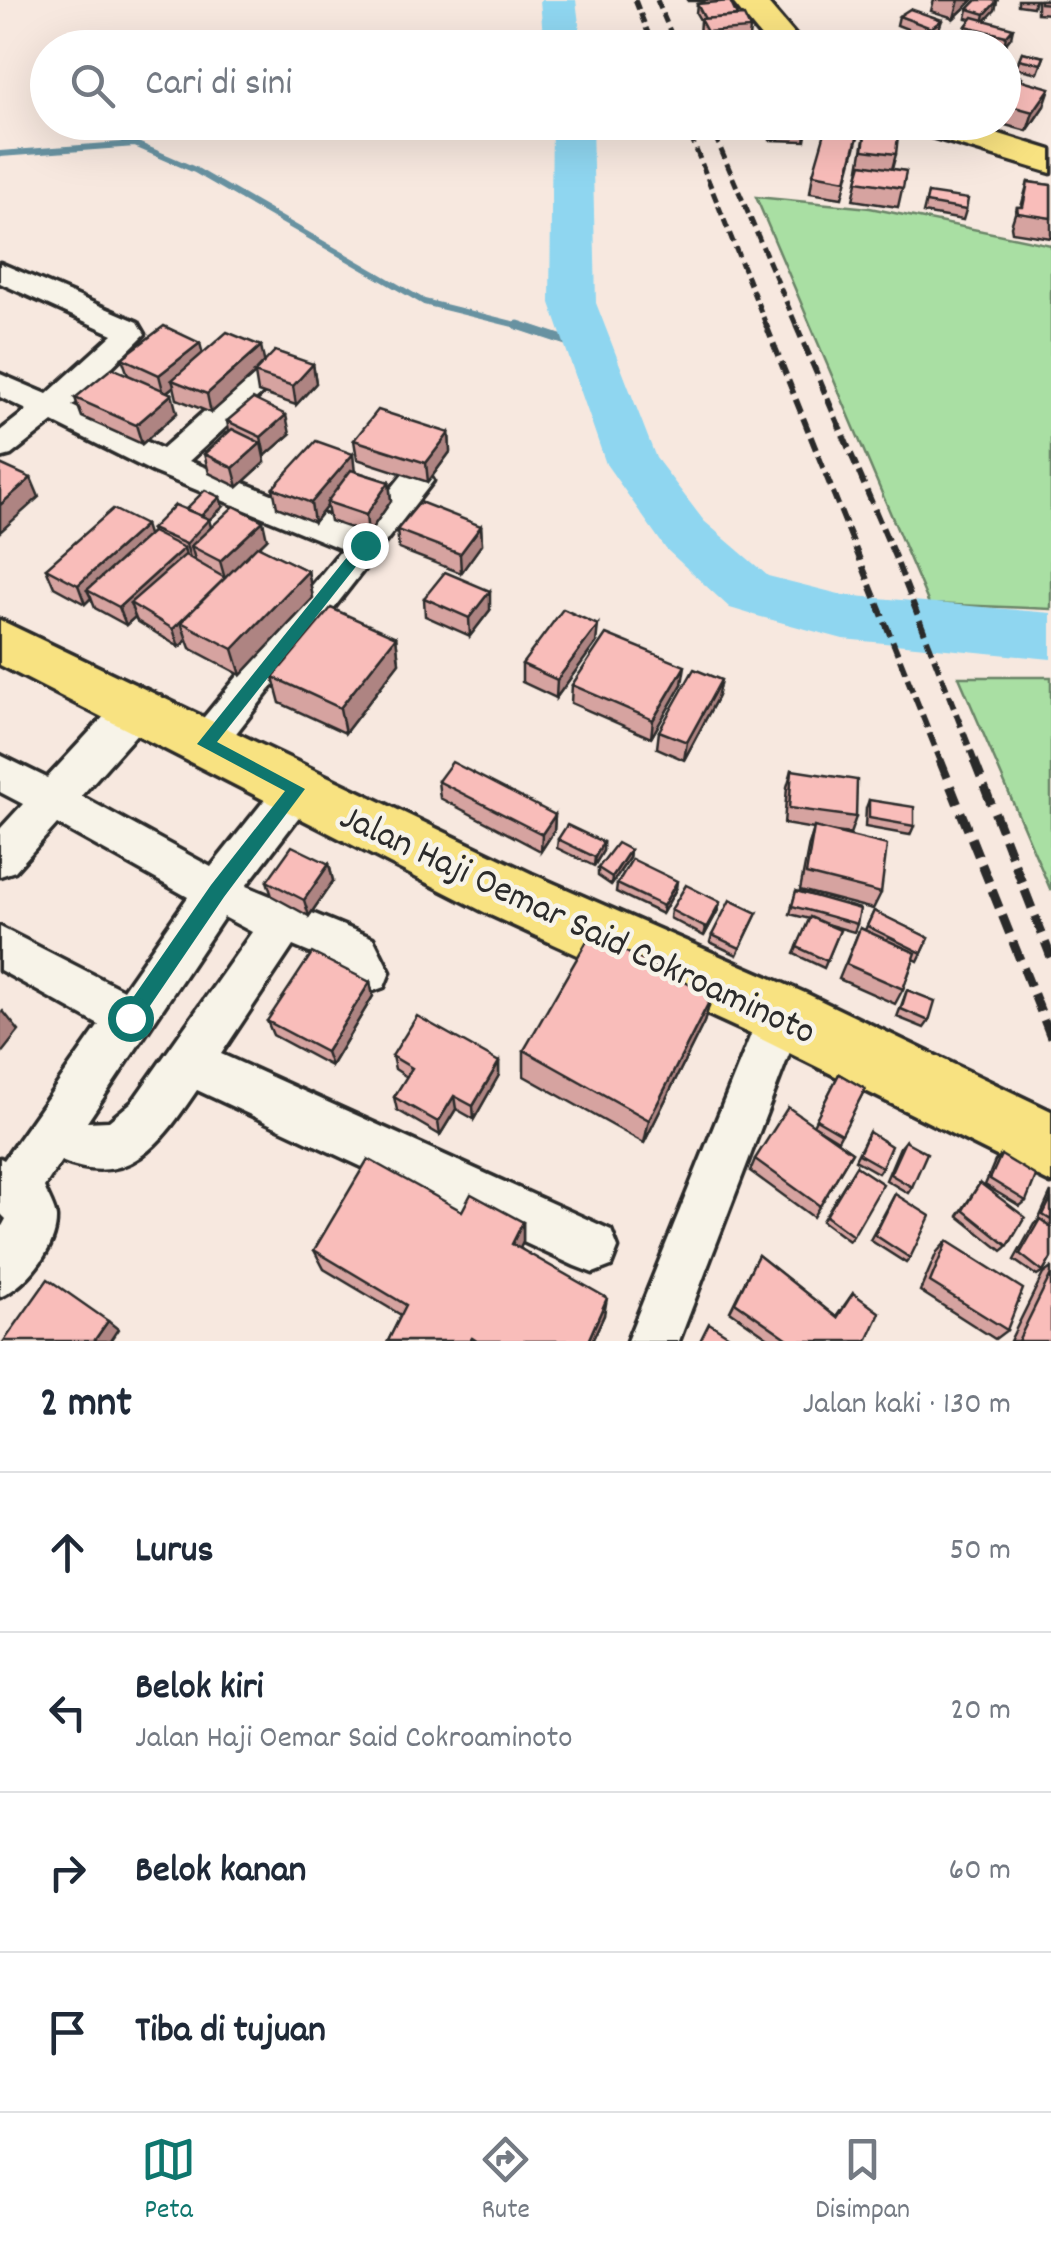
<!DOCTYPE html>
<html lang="id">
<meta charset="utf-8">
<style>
body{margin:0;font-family:Dekko,sans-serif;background:#f2f2f3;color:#1f2937}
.stop{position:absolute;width:30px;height:30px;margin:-22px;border:8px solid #0f766e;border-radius:50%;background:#fff}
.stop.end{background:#0f766e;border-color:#fff;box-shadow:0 2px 10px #0008}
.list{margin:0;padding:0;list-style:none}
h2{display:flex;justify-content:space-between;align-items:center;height:130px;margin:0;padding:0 40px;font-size:42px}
h2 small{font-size:32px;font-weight:400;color:#747a83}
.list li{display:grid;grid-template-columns:65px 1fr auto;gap:30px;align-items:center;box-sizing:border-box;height:160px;padding:0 40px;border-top:2px solid #e0e1e3}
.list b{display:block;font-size:38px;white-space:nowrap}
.list p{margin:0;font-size:32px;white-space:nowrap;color:#747a83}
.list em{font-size:32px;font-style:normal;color:#747a83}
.icon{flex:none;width:55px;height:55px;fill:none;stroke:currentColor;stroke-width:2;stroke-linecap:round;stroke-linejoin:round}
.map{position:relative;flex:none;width:1051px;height:1341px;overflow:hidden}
.search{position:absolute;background:#fff;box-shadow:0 10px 40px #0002;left:30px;right:30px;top:30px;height:110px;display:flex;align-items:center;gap:25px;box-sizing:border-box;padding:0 35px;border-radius:55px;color:#747a83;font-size:38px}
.sheet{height:770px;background:#fff}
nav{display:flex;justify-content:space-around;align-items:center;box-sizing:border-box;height:140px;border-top:2px solid #e0e1e3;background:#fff;font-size:28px;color:#747a83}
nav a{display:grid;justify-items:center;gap:5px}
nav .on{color:#0f766e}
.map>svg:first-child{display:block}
.green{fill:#a9dfa3;stroke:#6a8567;stroke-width:2.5}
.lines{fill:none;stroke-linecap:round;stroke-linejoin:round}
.stream-far1{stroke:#6792a1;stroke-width:6}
.stream{stroke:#6792a1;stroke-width:9}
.river{fill:#8fd6f0;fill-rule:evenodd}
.street-casing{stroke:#2b2b2b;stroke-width:7}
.primary-casing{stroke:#2b2b2b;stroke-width:7}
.highway-casing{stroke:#2b2b2b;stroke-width:7}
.street{fill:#f7f3e8;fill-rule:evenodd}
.primary{fill:#f8e281;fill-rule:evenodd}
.highway{fill:#f8e281;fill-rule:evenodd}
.rail-far2{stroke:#2b2b2b;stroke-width:5;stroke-dasharray:10 5;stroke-linecap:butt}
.rail-far1{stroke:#2b2b2b;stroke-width:6;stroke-dasharray:14 6;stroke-linecap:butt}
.rail{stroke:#2b2b2b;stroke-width:9;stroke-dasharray:19 9;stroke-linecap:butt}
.wall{fill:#d6a3a0;stroke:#2b2b2b;stroke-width:2.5}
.shaded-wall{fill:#ae8482;stroke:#2b2b2b;stroke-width:2.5}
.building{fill:#f9bdba;stroke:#2b2b2b;stroke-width:2.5}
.route{fill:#0f766e}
.labels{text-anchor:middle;stroke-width:9;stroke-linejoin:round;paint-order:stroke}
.street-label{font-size:38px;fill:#2b2b2b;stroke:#f7f3e8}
</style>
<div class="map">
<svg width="1051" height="1341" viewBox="0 0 1051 1341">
<rect width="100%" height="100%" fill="#f7e8df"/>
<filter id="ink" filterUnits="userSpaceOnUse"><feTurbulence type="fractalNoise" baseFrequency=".01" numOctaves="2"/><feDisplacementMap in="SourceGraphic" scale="20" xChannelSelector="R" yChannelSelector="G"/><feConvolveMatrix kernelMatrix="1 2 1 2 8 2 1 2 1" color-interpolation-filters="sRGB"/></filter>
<g filter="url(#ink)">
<!-- green -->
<g class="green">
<path d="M756,197L870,208L1051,245V609L929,604Z"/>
<path d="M959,677H1051V891Z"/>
</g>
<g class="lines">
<!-- stream-far1 -->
<path class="stream-far1" d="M0,154L135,144L195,170L424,302L525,327"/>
<!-- stream -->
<path class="stream" d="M518,325L590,349"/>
<!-- river -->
<g class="river">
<path d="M540,0H576L582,48H544Z"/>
<path d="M552,122H592L596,303L656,458L704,521L768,576L843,595L1051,613V659L843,639L750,614L730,608L666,549L606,464L550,303Z"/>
</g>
<defs>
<g id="street">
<path d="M0,263L138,322L145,334L72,406L162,449L256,365H278L282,372L278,379L189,461L359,529L404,473H428L433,481L219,755L205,760L191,755L185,744L191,733L342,549L153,472L53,422L11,455L0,458V431L27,410L0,397V374L47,394L113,334L0,283Z"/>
<path d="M135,694L149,698L154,709L149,720L81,796L211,867L283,777L297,772L311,777L317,789L311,801L246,886L373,938L390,972L384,987L368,993L352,987L341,966L293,946L221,1054L611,1230L618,1248L611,1266L593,1273L575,1266L197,1090C162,1141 130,1190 61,1161L44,1187C48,1197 55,1208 56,1218C57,1249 26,1286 0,1297V1230L6,1219L0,1213V1158L4,1160L99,1025L0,970V927L123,990L188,897L57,824L15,871L0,876V829L23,804L0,792V755L47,778L121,698ZM224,917L252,932L132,1102L109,1121L87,1122Z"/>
<path d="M781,993L797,1000L804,1015L679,1341H627L765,1000Z"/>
</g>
<path id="primary" d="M0,620L532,874L805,993L1051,1111V1183L757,1037L488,914L0,665Z"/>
<g id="highway">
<path d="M731,0H765L806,48H770Z"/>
<path d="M903,122H961L1051,150V173L908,130Z"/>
</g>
</defs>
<!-- street casing -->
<use href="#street" class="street-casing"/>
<!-- primary casing -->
<use href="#primary" class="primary-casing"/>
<!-- highway casing -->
<use href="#highway" class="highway-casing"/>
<!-- street -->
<use href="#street" class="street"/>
<!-- primary -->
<use href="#primary" class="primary"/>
<!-- highway -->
<use href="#highway" class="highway"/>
<!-- rail-far2 -->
<g class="rail-far2">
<path d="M635,0L654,48"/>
<path d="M657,0L677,48"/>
<path d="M685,122L767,327"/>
<path d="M709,122L797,327"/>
</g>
<!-- rail-far1 -->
<g class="rail-far1">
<path d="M766,325L941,762"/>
<path d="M796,325L895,557L975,762"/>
</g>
<!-- rail -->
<g class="rail">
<path d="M940,760L1051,1037"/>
<path d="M974,760L1051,957"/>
</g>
</g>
<!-- wall -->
<g class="wall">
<path d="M688,0H730L737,16L750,29L748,47L704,48L699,37L700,20L696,13L697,4L705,3L704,1H688Z"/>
<path d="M934,0H973L954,18L931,11Z"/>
<path d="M1018,0H1035L1033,7L1018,5Z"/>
<path d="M1037,0H1051V14L1037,13Z"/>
<path d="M997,1L995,10L985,20L1011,37L1004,46L964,35L966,26L971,19L966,18L968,9Z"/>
<path d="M899,16L939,29L928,37L897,25Z"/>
<path d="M1022,52L1044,57L1038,73L1016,68Z"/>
<path d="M1004,71L1044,106L1027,131L998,123L1004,122Z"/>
<path d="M769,122H808L805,141L770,140Z"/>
<path d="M867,122L896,154L892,169L906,171L898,207L853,200L860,169H859Z"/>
<path d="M859,133L842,198L810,193L813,174Z"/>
<path d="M1028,182L1051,185V238L1012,232L1011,226L1017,207H1021Z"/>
<path d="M928,193L966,210L963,220L923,213Z"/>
<path d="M203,353L264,363L313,364L316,383L296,405L258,392L255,374L211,413L177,399L174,386L167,392L177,413L142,444L82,417L75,398L128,375L122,358Z"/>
<path d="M227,421L290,434L265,456L263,455L265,462L238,487L209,473L204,454L229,431Z"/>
<path d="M449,433L450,452L428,482L357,459L354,440Z"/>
<path d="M355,471L389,482L391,501L368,534L330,521L327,506L314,522L277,507L273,488Z"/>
<path d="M223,507L209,520L211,527L267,539L259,547L308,571L313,598L241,675L190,648L187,640L179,647L137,621L135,617L126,625L95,608L91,598L85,604L54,587L46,568L148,535L152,532L151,529L186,509Z"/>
<path d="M481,526L482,544L461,573L399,549L397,530Z"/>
<path d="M424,598L490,610L470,636L425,616Z"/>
<path d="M396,637L399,663L345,733L280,703L273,677Z"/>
<path d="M596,643L556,698L522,682V664Z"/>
<path d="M682,684L651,738L571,703L572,685Z"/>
<path d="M717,698L684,760L657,748L659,731Z"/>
<path d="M792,770L856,817L850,834L828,831L881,893L873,909L800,890L809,844L814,829L784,824L787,787Z"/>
<path d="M438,781L555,815L554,831L541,851L440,798Z"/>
<path d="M869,800L914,826L910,835L865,827L866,808Z"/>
<path d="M558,839L603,842V851L594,866L557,848Z"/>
<path d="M630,850L629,858L611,885L598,876V868Z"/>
<path d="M329,864L333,881L309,916L272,896L267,881Z"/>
<path d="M617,884L676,889L662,914L616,892Z"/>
<path d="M796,891L857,924L854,932L826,924L840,930L824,968L794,954L810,919L790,914Z"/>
<path d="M720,902L718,910L704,936L670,918L671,910Z"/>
<path d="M874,911L929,938L918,961L914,959L903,989L895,1004L839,979L860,928L865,930Z"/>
<path d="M757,913L737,955L710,942L712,935Z"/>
<path d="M370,982L373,996L331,1066L273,1035L267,1021Z"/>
<path d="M907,990L929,1021L924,1028L897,1017Z"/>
<path d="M712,996L704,1022L644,1143L524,1076V1050Z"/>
<path d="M392,1056L499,1062V1075L474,1119L456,1109L440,1135L397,1110L394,1097L407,1077L395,1069Z"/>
<path d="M839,1074L865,1089L838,1140L815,1126L852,1152L813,1217L750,1171L755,1159L813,1125Z"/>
<path d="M869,1132L882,1167L878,1173L855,1160Z"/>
<path d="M905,1141L912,1187L908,1193L886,1180L900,1147Z"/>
<path d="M1001,1155L1026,1201L1020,1206L985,1185L995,1161Z"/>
<path d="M856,1166L853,1236L849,1241L822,1221Z"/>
<path d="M980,1183L1008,1246L1002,1251L958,1216Z"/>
<path d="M1051,1192V1258L1043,1272L1037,1276L1014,1260L1034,1224L1038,1221Z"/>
<path d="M895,1194L910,1258L906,1263L870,1240Z"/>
<path d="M462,1211L523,1222V1242L520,1248L604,1315L592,1341H388L401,1315L324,1269L314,1250Z"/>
<path d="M947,1241L1007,1330L995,1339L920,1291L937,1252Z"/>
<path d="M758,1255L836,1317L853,1293L867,1341H773L730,1311Z"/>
<path d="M1051,1268V1341H1010L1043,1274Z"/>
</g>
<!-- shaded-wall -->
<g class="shaded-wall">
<path d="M959,0H973L954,18Z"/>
<path d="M997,1L995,10L983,23L985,14Z"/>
<path d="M942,20L939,29L928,37L931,28Z"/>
<path d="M1013,28L1011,37L1004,46L1006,36Z"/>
<path d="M1022,77L1016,95L1004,106V94Z"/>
<path d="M1050,88L1044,106L1027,131L1033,112Z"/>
<path d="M200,343L205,362L172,380L174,386L164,394L159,375Z"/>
<path d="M261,346L265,365L211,413L207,394Z"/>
<path d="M313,364L316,383L296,405L293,386Z"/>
<path d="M172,394L177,413L142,444L136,425Z"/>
<path d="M286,415L290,434L265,456L261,437Z"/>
<path d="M449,433L450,452L428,482L426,463Z"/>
<path d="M261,443L265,462L238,487L233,468Z"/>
<path d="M353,454L355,473L327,502V506L314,522L311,503Z"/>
<path d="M31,478L39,497L0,532V505Z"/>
<path d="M389,482L391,501L368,534L366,515Z"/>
<path d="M220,497L223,507L209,520L214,538L191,546L195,559L191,562L186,544L199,518Z"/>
<path d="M263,521L267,539L225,579L220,561Z"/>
<path d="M145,525L151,544L87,590L91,598L85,604L78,585Z"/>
<path d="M481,526L482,544L461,573L460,554Z"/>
<path d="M184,548L189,567L130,603L135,617L126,625L119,607Z"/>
<path d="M308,571L313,598L241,675L233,649Z"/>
<path d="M228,580L181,622L187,640L179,647L173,629Z"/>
<path d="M490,591V610L470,636L469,618Z"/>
<path d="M598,625L596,643L556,698L557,680Z"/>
<path d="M396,637L399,663L345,733L340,708Z"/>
<path d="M685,666L682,684L651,738L653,720Z"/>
<path d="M721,680L717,698L684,760L687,742Z"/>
<path d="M555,815L554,831L541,851L542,834Z"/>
<path d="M603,842V851L594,866L595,857Z"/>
<path d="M630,850L629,858L611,885L612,877Z"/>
<path d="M329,864L333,881L309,916L304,900Z"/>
<path d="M677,881L676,889L662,914L663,906Z"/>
<path d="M720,902L718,910L704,936L706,928Z"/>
<path d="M370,982L373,996L331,1066L326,1052Z"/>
<path d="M712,996L704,1022L644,1143L649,1120Z"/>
<path d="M3,1011L19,1031L0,1055V1014Z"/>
<path d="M499,1062V1075L474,1119L473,1106Z"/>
<path d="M454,1096L456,1109L440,1135L438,1122Z"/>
<path d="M523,1222V1242L513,1263L512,1244Z"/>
<path d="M607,1298L604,1315L592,1341H588Z"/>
<path d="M108,1321L118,1329L110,1341H94Z"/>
</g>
<!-- building -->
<g class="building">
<path d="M977,0H992L997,1L985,14L968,9Z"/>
<path d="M1040,0H1051V4L1040,3Z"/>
<path d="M730,1L737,16L705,19L697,4Z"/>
<path d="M910,9L942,20L931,28L899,16Z"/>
<path d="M744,16L750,29L707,32L700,19Z"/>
<path d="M973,17L1013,28L1006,36L966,26Z"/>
<path d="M1022,52L1044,57L1041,64L1019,59Z"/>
<path d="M1004,71L1022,77L1004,94Z"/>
<path d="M1022,80L1050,88L1033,112L1004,104Z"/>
<path d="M828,122H861L846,180L813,174Z"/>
<path d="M867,122L899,126L896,154L863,150Z"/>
<path d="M862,164L906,171L903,188L857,181Z"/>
<path d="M1028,182L1051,185V218L1018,213L1017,207H1023Z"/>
<path d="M928,193L968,199L966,210L926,203Z"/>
<path d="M164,326L200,343L159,375L122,358Z"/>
<path d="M227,332L261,346L207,394L172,380Z"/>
<path d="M275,351L313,364L293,386L254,373Z"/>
<path d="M112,368L172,394L136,425L75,398Z"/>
<path d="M253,399L286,415L261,437L227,421Z"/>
<path d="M378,410L449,433L426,463L354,440Z"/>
<path d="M232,429L261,443L233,468L204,454Z"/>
<path d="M316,441L353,454L311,503L273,488Z"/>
<path d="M0,464L31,478L0,505Z"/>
<path d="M351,470L389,482L366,515L327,502Z"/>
<path d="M205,490L220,497L201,516L186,509Z"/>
<path d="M420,502L481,526L460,554L397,530Z"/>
<path d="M175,505L209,519L186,544L151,529Z"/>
<path d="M234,506L263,521L220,561L191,546Z"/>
<path d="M113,509L145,525L78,585L46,568Z"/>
<path d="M152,532L184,548L119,607L87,590Z"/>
<path d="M257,546L308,571L233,649L181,622Z"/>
<path d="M185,555L225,578L173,629L130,603Z"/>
<path d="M445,572L490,591L469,618L424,598Z"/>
<path d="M331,608L396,637L340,708L273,677Z"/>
<path d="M563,609L598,625L557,680L522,664Z"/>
<path d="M606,634L685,666L653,720L572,685Z"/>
<path d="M694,669L721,680L687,742L659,731Z"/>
<path d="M452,762L555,815L542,834L438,781Z"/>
<path d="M792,770L857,780L856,817L789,808Z"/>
<path d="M869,800L914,807V826L869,818Z"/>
<path d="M567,825L603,842L595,857L558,839Z"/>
<path d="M814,827L887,845L881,893L806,874Z"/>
<path d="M617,843L630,850L612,877L598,868Z"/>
<path d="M292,846L329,864L304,900L267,881Z"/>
<path d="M632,859L677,881L663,906L617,884Z"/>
<path d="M686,885L720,902L706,928L671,910Z"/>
<path d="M796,891L860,909L857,924L792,906Z"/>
<path d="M730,900L757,913L740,948L712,935Z"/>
<path d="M874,911L929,938L922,953L867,926Z"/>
<path d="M810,917L840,930L827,961L797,947Z"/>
<path d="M860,928L916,953L903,989L846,964Z"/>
<path d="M591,934L712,996L649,1120L524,1050Z"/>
<path d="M312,953L370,982L326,1052L267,1021Z"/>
<path d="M907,990L935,1001L929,1021L901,1009Z"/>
<path d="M417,1016L499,1062L473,1106L454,1096L438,1122L394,1097L412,1068L392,1056Z"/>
<path d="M839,1074L865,1089L842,1134L816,1119Z"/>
<path d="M788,1107L852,1152L820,1206L755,1159Z"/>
<path d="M869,1132L891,1146L882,1167L859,1154Z"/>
<path d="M905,1141L927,1153L912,1187L890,1174Z"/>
<path d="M1001,1155L1036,1176L1026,1201L990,1179Z"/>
<path d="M368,1159L462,1211L471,1194L523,1222L512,1244L607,1298L588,1341H477L472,1338L470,1341H388L406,1305L314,1250Z"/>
<path d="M856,1166L883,1184L853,1236L826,1216Z"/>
<path d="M980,1183L1025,1217L1008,1246L963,1210Z"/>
<path d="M895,1194L930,1216L910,1258L875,1235Z"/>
<path d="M1051,1198V1220L1043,1215Z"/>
<path d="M1040,1219L1051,1227V1258L1043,1272L1020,1254Z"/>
<path d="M947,1241L1023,1289L1007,1330L930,1282Z"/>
<path d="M758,1255L837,1318L853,1293L880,1313L867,1341H791L735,1302Z"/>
<path d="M1051,1274V1341H1018Z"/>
<path d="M48,1279L108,1321L94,1341H4Z"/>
<path d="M709,1323L737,1341H700Z"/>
</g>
</g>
<!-- route -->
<path class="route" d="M360,541L373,545L217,742L305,789L224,897L137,1025H123V1012L211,885L285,791L197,744Z"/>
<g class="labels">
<!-- street labels -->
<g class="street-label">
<text transform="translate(579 922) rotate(25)" y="13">Jalan Haji Oemar Said Cokroaminoto</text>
</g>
</g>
</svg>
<div class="stop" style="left:130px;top:1018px"></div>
<div class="stop end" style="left:365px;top:545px"></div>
<div class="search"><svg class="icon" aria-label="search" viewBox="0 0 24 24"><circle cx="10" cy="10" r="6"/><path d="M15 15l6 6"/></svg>Cari di sini</div>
</div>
<section class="sheet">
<h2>2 mnt<small>Jalan kaki · 130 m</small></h2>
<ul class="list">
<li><svg class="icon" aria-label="ahead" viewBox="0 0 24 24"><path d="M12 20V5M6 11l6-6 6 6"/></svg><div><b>Lurus</b></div><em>50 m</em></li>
<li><svg class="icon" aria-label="left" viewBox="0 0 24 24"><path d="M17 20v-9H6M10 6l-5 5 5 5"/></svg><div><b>Belok kiri</b><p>Jalan Haji Oemar Said Cokroaminoto</p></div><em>20 m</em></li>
<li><svg class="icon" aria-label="right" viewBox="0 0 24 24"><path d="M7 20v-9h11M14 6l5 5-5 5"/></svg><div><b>Belok kanan</b></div><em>60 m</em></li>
<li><svg class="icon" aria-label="arrive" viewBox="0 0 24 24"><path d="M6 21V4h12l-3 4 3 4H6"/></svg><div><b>Tiba di tujuan</b></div></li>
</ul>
</section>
<nav>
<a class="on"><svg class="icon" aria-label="map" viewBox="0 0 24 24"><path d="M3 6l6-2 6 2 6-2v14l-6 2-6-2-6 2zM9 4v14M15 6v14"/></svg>Peta</a>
<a><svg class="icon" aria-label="directions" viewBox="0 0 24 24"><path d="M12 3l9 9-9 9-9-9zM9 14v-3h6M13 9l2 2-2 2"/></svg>Rute</a>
<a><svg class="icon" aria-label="saved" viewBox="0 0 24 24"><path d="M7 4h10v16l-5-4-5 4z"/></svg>Disimpan</a>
</nav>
